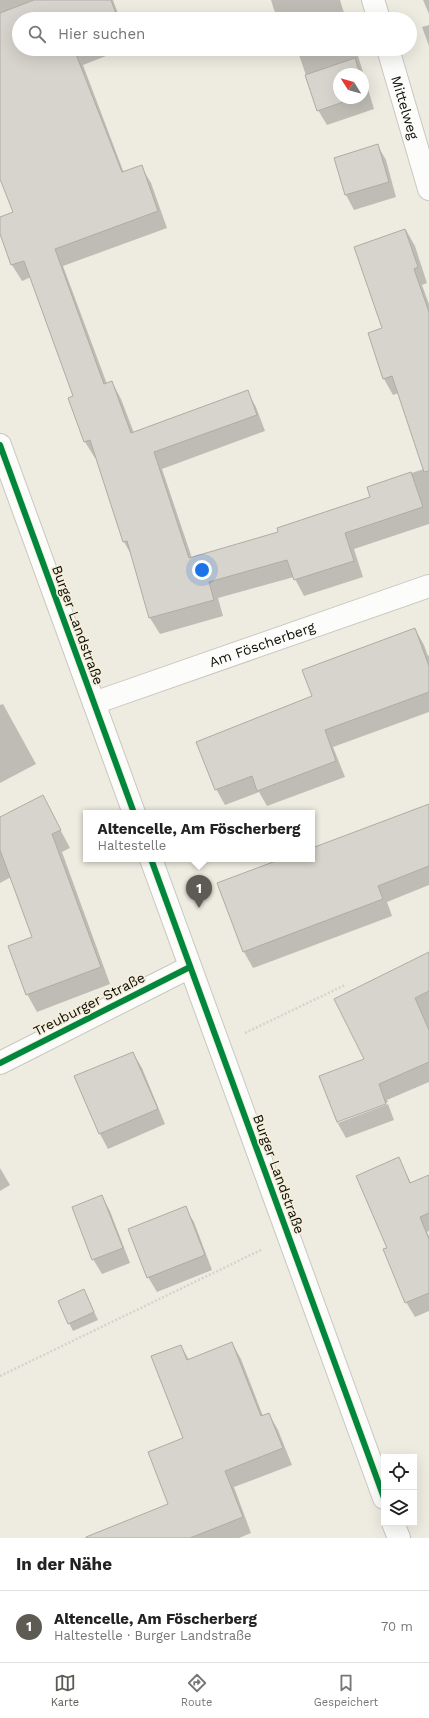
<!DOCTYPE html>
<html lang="de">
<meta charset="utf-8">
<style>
body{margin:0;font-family:"Work Sans",sans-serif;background:#f6f6f6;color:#222}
.controls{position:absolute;right:12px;bottom:12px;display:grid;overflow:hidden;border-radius:0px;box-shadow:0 4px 16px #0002}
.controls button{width:36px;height:36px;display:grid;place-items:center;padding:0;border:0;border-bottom:1px solid #e0e0e0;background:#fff;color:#222;font:20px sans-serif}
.compass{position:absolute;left:333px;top:68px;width:36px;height:36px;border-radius:50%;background:#fff;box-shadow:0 4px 16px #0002;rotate:307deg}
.you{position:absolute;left:202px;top:570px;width:14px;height:14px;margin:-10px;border:3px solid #fff;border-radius:50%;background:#1a73e8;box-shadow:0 0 0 6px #1a73e833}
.badge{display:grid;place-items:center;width:26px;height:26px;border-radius:50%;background:#5d5b53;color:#fff;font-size:13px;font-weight:700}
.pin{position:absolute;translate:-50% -33px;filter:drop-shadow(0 1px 2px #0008)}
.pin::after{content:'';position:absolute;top:21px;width:14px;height:12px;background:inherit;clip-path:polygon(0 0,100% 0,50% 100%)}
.popup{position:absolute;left:83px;top:810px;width:232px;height:52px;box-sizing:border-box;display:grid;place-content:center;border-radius:0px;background:#fff;filter:drop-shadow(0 1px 3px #0005);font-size:13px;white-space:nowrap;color:#767676}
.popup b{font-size:15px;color:#222}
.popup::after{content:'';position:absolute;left:50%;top:100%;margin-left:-8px;border:8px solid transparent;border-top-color:#fff}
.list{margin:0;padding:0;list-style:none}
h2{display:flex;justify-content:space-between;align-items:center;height:52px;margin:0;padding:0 16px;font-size:17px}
h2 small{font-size:13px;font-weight:400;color:#767676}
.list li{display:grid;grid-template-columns:26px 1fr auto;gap:12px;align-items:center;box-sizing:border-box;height:72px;padding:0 16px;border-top:1px solid #e0e0e0}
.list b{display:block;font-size:15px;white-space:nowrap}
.list p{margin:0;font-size:13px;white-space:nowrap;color:#767676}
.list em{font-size:13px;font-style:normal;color:#767676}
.icon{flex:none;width:22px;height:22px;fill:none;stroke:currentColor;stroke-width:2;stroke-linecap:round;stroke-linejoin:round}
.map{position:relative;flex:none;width:429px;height:1538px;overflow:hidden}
.search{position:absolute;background:#fff;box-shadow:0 4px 16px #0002;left:12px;right:12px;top:12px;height:44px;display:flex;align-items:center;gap:10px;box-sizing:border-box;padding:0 14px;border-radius:22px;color:#767676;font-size:15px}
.sheet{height:124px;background:#fff}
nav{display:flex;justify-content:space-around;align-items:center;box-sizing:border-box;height:56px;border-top:1px solid #e0e0e0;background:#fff;font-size:11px;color:#767676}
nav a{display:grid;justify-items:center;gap:2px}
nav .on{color:#5d5b53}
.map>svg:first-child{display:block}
.shadow{fill:#0003;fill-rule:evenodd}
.building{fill:#d6d4cc;stroke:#aeaca3}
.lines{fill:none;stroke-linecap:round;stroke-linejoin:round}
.minor-casing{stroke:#c9c7bf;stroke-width:24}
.path{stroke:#d4d3d0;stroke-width:2.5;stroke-dasharray:2 2;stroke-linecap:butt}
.minor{stroke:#fcfcfa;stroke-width:22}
.cycleway-casing{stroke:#f4efdb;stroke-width:8}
.cycleway{stroke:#00873e;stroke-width:6}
.labels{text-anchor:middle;stroke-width:3.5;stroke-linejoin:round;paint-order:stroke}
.street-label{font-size:14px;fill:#0f0d07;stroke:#f4efdb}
</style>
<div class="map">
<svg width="429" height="1538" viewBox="0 0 429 1538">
<rect width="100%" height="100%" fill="#eeece1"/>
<!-- shadow -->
<g class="shadow">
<path d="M0,0H113L120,19H19V49H124L83,65L124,173L141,166L151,183L167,228L63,266L107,384L112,382L121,399L134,433L247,391L256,407L265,431L162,469L192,558L280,533L372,498L368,487L424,469L399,393L393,395L384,379L369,334L383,329L355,247L406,230L415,246L427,283L422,285L429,304V524L354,549L363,577L304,596L294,577L218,598L223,616L160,634L150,618L132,556L124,542L96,457L95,458L85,442L75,396L31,277L22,281L12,265L0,231V218L14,213L0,177Z"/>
<path d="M271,0H340L346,19H277Z"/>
<path d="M423,0H429V14Z"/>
<path d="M429,25V46L422,27Z"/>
<path d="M289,49H356L374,109L327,125L318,110L298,52L292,54ZM339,74H363V98H339Z"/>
<path d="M378,146L386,160L396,197L354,210L346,195L335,158Z"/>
<path d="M415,629L424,645L428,656L429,655V712L333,747L345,777L267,806L259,792L225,805L216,789L313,697Z"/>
<path d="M3,704L36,764L0,783V705Z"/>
<path d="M43,797L70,848L62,852L110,984L37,1012L27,994L33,937L11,877L0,883V818Z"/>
<path d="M429,805V885L387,902L392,916L253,968L244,952L285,859H312V849Z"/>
<path d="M429,953V1082L387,1100L388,1102L338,1121V1123L388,1104L394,1120L346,1138L337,1122L320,1077L365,1060Z"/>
<path d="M133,1053L142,1068L165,1124L108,1149L100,1134L76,1077Z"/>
<path d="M398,1158L411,1183L429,1176V1231L427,1232L429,1236V1311L415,1317L406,1302Z"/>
<path d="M0,1168L10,1185L0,1191Z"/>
<path d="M102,1196L110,1211L130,1263L102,1274L93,1259Z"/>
<path d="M185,1208L194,1222L212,1270L157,1292L148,1277Z"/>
<path d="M84,1290L98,1320L73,1331L69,1323Z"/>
<path d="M232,1343L241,1359L263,1416L269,1414L278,1430L292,1465L234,1487L251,1533L239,1538H85L170,1504L184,1438L181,1346L189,1360Z"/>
</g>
<!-- building -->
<g class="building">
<path d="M34,0H111L118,19H19V49H74L122,172L142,165L158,211L55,249L104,384L112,381L131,433L248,390L257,415L154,452L189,558L278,532L277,528L370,497L367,487L411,472L423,507L345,533L354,561L294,580L287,560L209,582L214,600L149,618L127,541L123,542L90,440L84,442L68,398L73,396L24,261L11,265L0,234V217L13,212L0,179V13Z"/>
<path d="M355,58L360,74H339V98H355L317,111L305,75Z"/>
<path d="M378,144L389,182L345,195L334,158Z"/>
<path d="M405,229L418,267L414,269L429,312V471L424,472L392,376L383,379L368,333L382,328L354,247Z"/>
<path d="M415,628L429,666V692L325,730L336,761L257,791L252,776L215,790L196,742L312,696L302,670Z"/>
<path d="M43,795L61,830L52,834L101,967L26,995L8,946L32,937L0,850V817Z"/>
<path d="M429,804V866L378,886L383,899L243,952L217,883L281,859H312V848Z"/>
<path d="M429,952V991L415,998L429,1030V1062L379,1084L386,1104L337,1122L319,1076L364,1059L334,999Z"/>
<path d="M133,1052L158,1109L99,1134L74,1076Z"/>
<path d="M399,1157L410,1183L429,1175V1213L420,1217L429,1239V1293L405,1303L383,1249L387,1248L356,1176Z"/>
<path d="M102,1195L123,1248L92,1260L72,1207Z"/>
<path d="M186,1206L205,1255L147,1278L128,1229Z"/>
<path d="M84,1289L94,1312L68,1324L58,1301Z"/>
<path d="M232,1342L261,1416L269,1413L283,1448L225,1471L243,1517L190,1538H86V1537L168,1504L148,1452L183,1438L151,1356L181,1345L187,1360Z"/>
</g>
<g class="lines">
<defs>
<g id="minor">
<path d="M373,0L379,19"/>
<path id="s1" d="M388,49L429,189"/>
<path d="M0,445L134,813"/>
<path id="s2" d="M94,703L429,586"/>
<path d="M151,859L384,1498"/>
<path d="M0,1063L190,967"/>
<path d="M393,1523L399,1538"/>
</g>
</defs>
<!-- minor casing -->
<use href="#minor" class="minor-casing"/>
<!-- path -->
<g class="path">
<path d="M245,1033L345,985"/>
<path d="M0,1376L263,1249"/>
</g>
<!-- minor -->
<use href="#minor" class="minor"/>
<defs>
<g id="cycleway">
<path d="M0,445L134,813"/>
<path d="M151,859L384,1498"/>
<path d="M0,1063L190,967"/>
</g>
</defs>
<!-- cycleway casing -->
<use href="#cycleway" class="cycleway-casing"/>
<!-- cycleway -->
<use href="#cycleway" class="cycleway"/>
</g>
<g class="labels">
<!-- street labels -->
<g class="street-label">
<text dy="5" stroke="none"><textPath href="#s1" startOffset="61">Mittelweg</textPath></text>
<text transform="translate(78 625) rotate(70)" y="5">Burger Landstraße</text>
<text dy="5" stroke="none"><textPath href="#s2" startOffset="178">Am Föscherberg</textPath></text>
<text transform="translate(89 1004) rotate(-27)" y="5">Treuburger Straße</text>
<text transform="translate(279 1174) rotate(70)" y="5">Burger Landstraße</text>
</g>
</g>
</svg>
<div class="controls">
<button><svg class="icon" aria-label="locate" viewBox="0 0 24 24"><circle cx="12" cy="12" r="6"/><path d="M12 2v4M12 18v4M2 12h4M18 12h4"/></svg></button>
<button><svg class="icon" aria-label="layers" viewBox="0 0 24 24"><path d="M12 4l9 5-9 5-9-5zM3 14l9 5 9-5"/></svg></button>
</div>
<svg class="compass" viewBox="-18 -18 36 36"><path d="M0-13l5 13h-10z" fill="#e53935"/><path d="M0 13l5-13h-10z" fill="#767676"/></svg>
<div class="you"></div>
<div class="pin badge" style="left:199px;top:908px">1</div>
<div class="popup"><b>Altencelle, Am Föscherberg</b>Haltestelle</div>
<div class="search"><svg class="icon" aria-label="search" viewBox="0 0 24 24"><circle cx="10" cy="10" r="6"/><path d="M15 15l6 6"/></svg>Hier suchen</div>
</div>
<section class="sheet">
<h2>In der Nähe<small></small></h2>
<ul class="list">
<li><span class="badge">1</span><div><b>Altencelle, Am Föscherberg</b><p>Haltestelle · Burger Landstraße</p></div><em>70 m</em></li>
</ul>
</section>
<nav>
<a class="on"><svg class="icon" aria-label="map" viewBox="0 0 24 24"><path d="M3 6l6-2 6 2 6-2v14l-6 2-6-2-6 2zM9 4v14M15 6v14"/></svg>Karte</a>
<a><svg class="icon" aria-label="directions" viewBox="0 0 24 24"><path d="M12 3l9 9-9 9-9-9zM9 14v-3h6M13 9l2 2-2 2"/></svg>Route</a>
<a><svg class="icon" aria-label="saved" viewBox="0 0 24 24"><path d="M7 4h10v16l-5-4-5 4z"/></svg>Gespeichert</a>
</nav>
